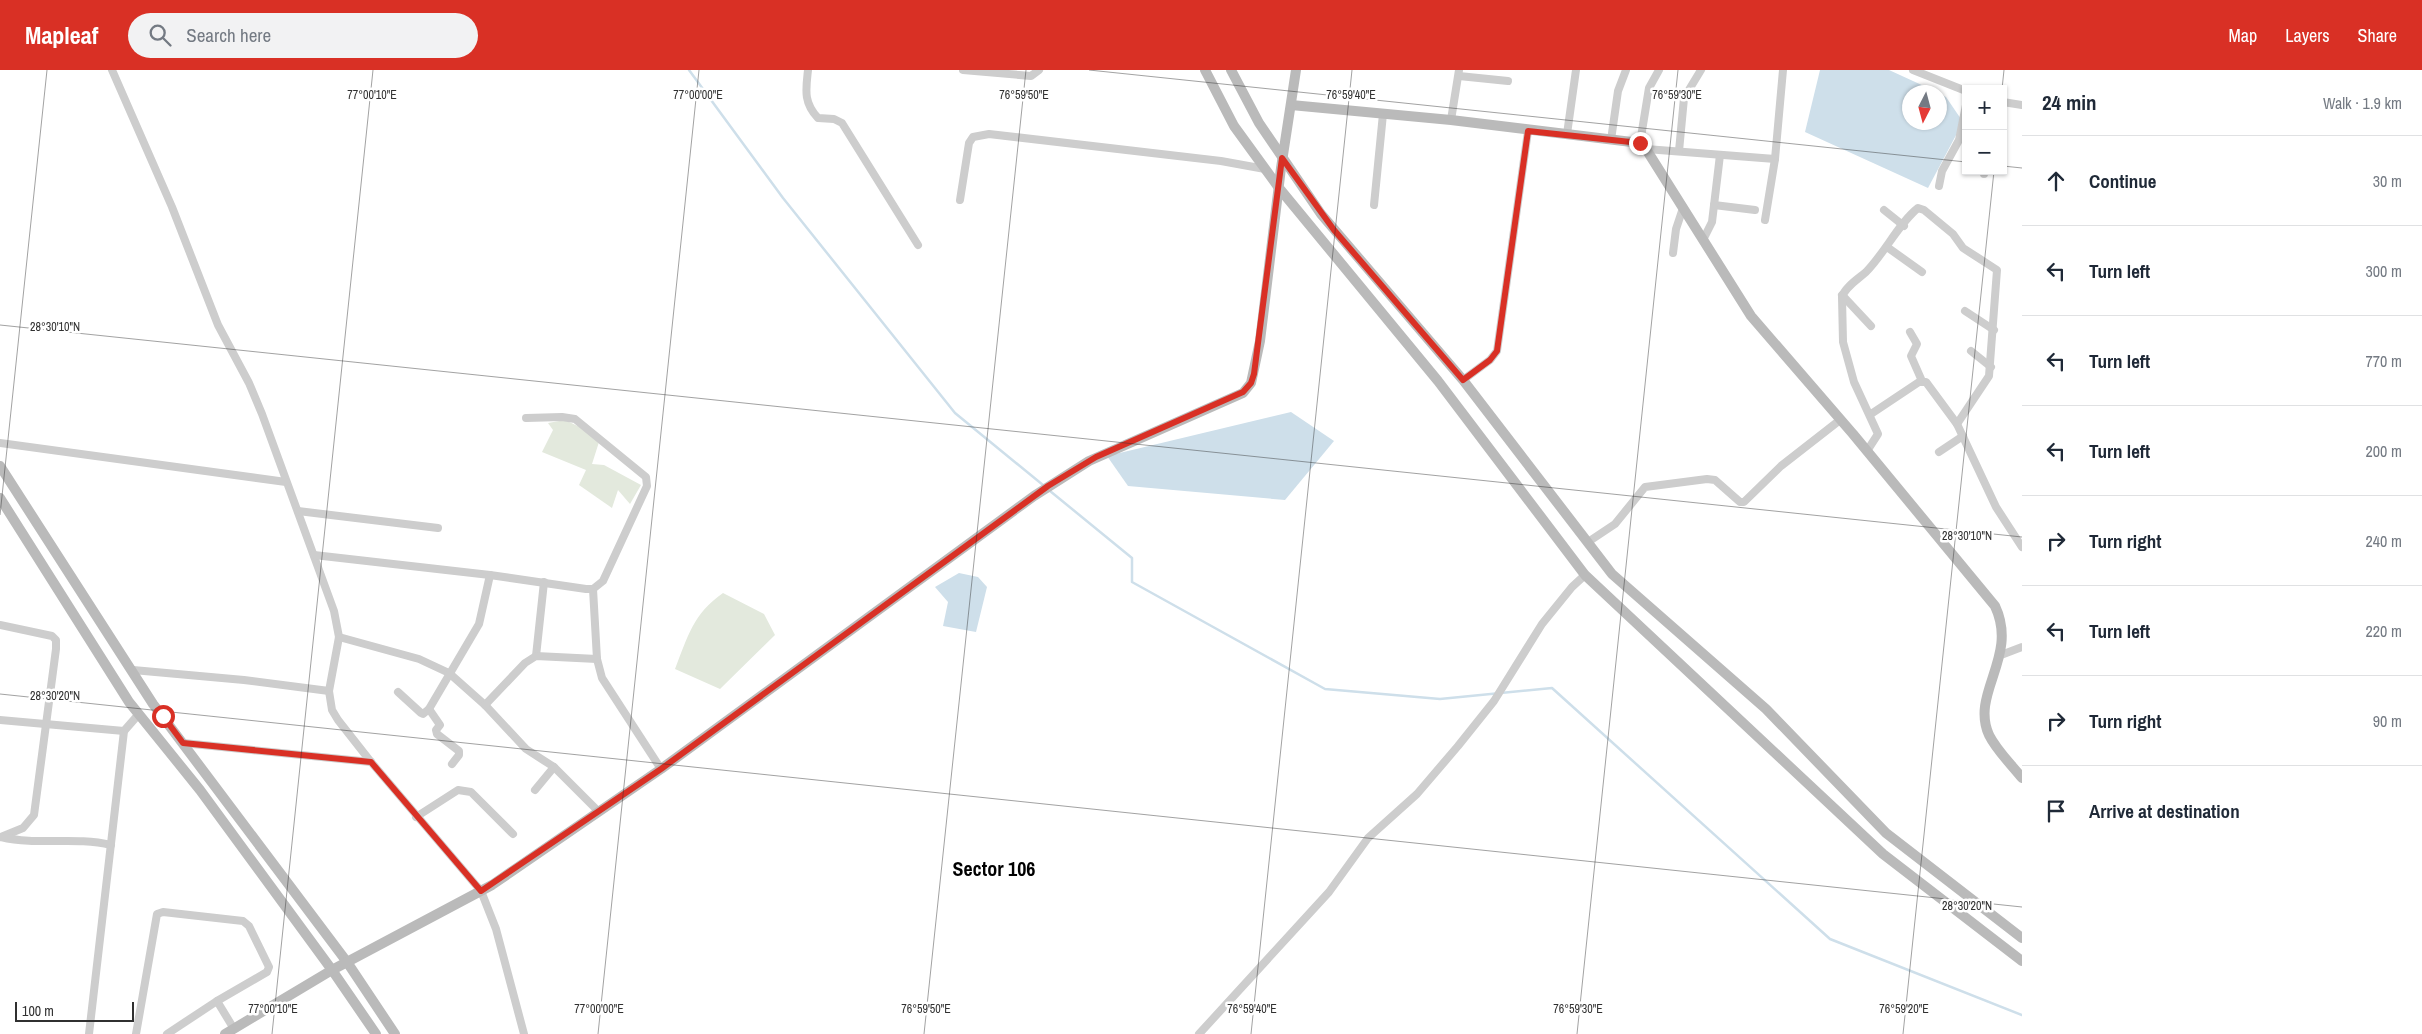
<!DOCTYPE html>
<meta charset="utf-8">
<style>
body{margin:0;font-family:"Archivo Narrow",sans-serif;background:#f2f2f3;color:#1f2937}
.controls{position:absolute;right:15px;top:15px;display:grid;overflow:hidden;border-radius:0px;box-shadow:0 1px 4px #0004}
.controls button{width:45px;height:45px;display:grid;place-items:center;padding:0;border:0;border-bottom:1px solid #e0e1e3;background:#fff;color:#1f2937;font:25px sans-serif}
.compass{position:absolute;left:1902px;top:15px;width:45px;height:45px;border-radius:50%;background:#fff;box-shadow:0 1px 4px #0004;rotate:186deg}
.scale{position:absolute;left:15px;bottom:12px;width:119px;box-sizing:border-box;padding-left:5px;border:2px solid #303030;border-top:0;font-size:14px;line-height:18px;white-space:nowrap;color:#303030;-webkit-text-stroke:4px #fff;paint-order:stroke}
.stop{position:absolute;width:15px;height:15px;margin:-11px;border:4px solid #d93025;border-radius:50%;background:#fff}
.stop.end{background:#d93025;border-color:#fff;box-shadow:0 1px 5px #0008}
.list{margin:0;padding:0;list-style:none}
h2{display:flex;justify-content:space-between;align-items:center;height:65px;margin:0;padding:0 20px;font-size:21px}
h2 small{font-size:16px;font-weight:400;color:#747a83}
.list li{display:grid;grid-template-columns:32px 1fr auto;gap:15px;align-items:center;box-sizing:border-box;height:90px;padding:0 20px;border-top:1px solid #e0e1e3}
.list b{display:block;font-size:19px;white-space:nowrap}
.list em{font-size:16px;font-style:normal;color:#747a83}
.icon{flex:none;width:28px;height:28px;fill:none;stroke:currentColor;stroke-width:2;stroke-linecap:round;stroke-linejoin:round}
.map{position:relative;flex:none;width:2022px;height:964px;overflow:hidden}
header{display:flex;align-items:center;gap:30px;box-sizing:border-box;height:70px;padding:0 25px;background:#d93025;color:#fff}
header strong{font-size:24px}
nav{display:flex;gap:28px;margin-inline-start:auto;font-size:18px}
.search{width:350px;height:45px;background:#f2f2f3;display:flex;align-items:center;gap:12px;box-sizing:border-box;padding:0 18px;border-radius:28px;color:#747a83;font-size:19px}
main{display:flex}
aside{flex:1;background:#fff}
.map>svg:first-child{display:block}
.green{fill:#e3e9dd}
.water{fill:#cedfea}
.lines{fill:none;stroke-linecap:round;stroke-linejoin:round}
.stream{stroke:#cedfea;stroke-width:2.5}
.street{stroke:#cdcdcd;stroke-width:8}
.secondary{stroke:#bababa;stroke-width:10}
.route{stroke:#d93025;stroke-width:6}
.ticks{fill:none;stroke:#303030;stroke-width:1;stroke-opacity:0.45}
.labels{text-anchor:middle;stroke-width:5;stroke-linejoin:round;paint-order:stroke}
.district-label{font-size:20px;font-weight:bold;fill:#000;stroke:#fff}
.ticks-label{font-size:12px;text-anchor:middle;fill:#303030;stroke:#fff;stroke-width:5;stroke-linejoin:round;paint-order:stroke}
</style>
<header>
<strong>Mapleaf</strong>
<div class="search"><svg class="icon" aria-label="search" viewBox="0 0 24 24"><circle cx="10" cy="10" r="6"/><path d="M15 15l6 6"/></svg>Search here</div>
<nav><a>Map</a><a>Layers</a><a>Share</a></nav>
</header>
<main>
<div class="map">
<svg width="2022" height="964" viewBox="0 0 2022 964">
<rect width="100%" height="100%" fill="#fff"/>
<!-- green -->
<g class="green">
<path d="M565,350L586,360L599,372L592,394L604,395L641,415L630,434L618,420L612,438L579,415L586,400L542,382L553,360L548,353Z"/>
<path d="M723,523L764,544L775,565L720,619L675,599C688,566 693,544 723,523Z"/>
</g>
<!-- water -->
<g class="water">
<path d="M1820,0H1889L1937,22H1910V52H1940V24L1946,27L1963,52L1928,118L1805,62Z"/>
<path d="M1291,342L1334,371L1285,430L1128,416L1107,386Z"/>
<path d="M959,503L978,507L987,517L976,562L943,556L948,532L935,517Z"/>
</g>
<g class="lines">
<!-- stream -->
<g class="stream">
<path d="M689,0L783,128L955,343L1043,415"/>
<path d="M1050,421L1132,488V512L1325,619L1440,629L1552,618L1830,869L2022,945"/>
</g>
<!-- street -->
<g class="street">
<path d="M112,0L172,137L218,255L249,313L262,344L334,541L339,567L329,621L332,640L338,650L371,692L481,821L496,859L524,964"/>
<path d="M808,0C806,19 803,32 818,48L834,49L842,53L918,175"/>
<path d="M963,0L1031,6L1039,0"/>
<path d="M1913,0L1966,21"/>
<path d="M1459,6L1508,11"/>
<path d="M2003,32L2022,35"/>
<path d="M1451,50L1459,0"/>
<path d="M1567,64L1576,0"/>
<path d="M1611,70L1618,21L1626,0"/>
<path d="M1640,73L1649,18L1659,0"/>
<path d="M1646,79L1775,89"/>
<path d="M1679,81L1684,28L1701,0"/>
<path d="M1984,104V101"/>
<path d="M1939,116L1942,101L1959,70L1966,35"/>
<path d="M960,130L969,73L973,67L989,64L1221,91L1265,99"/>
<path d="M1374,135L1383,44"/>
<path d="M1714,135L1755,140"/>
<path d="M1884,140L1904,156"/>
<path d="M1765,150L1775,89L1783,0"/>
<path d="M1703,170L1712,152L1720,85"/>
<path d="M1887,177L1922,202"/>
<path d="M1673,183L1676,159L1683,138"/>
<path d="M1842,225L1871,256"/>
<path d="M1965,241L1994,260"/>
<path d="M1910,262L1917,274L1911,286L1922,311"/>
<path d="M1971,281L1991,297"/>
<path d="M1463,310L1490,290L1497,281L1528,61"/>
<path d="M1871,344L1919,312H1926L1957,354L1996,437L2022,477"/>
<path d="M0,373L286,412"/>
<path d="M1867,381L1878,364L1854,312L1843,272L1842,227C1845,217 1858,209 1866,202C1884,184 1899,153 1918,138L1924,140L1953,164L1963,178L1997,200L1989,306L1957,354"/>
<path d="M1939,382L1963,366"/>
<path d="M298,441L438,458"/>
<path d="M1588,472L1615,454L1645,417L1707,409L1715,410L1740,432H1744L1781,396L1840,350"/>
<path d="M314,485L490,505L586,519H593L603,511L647,416L646,407L575,349L562,347L526,348"/>
<path d="M593,519L597,589L602,608L661,699"/>
<path d="M0,555L52,566L56,570V579L34,745L23,758L1,767"/>
<path d="M339,567L419,589L449,603L485,635L526,679L554,697L599,742"/>
<path d="M2001,585L2022,577"/>
<path d="M536,586L544,512"/>
<path d="M133,600L244,610L329,621"/>
<path d="M398,622L421,643L423,644L429,639L479,554L490,505"/>
<path d="M485,635L525,593L536,586L597,589"/>
<path d="M429,639L440,655L436,660L437,664L459,681V685L452,694"/>
<path d="M0,650L124,661"/>
<path d="M183,673L371,692"/>
<path d="M535,720L554,697"/>
<path d="M416,747L458,720L471,722L513,764"/>
<path d="M1,767C38,776 74,766 111,775"/>
<path d="M89,964L124,661L138,645"/>
<path d="M136,964L157,844L163,842L243,851L249,856L269,897L267,902L217,931"/>
<path d="M167,964L217,931L234,959"/>
<path d="M1199,964L1329,822L1368,768L1417,724L1458,676L1494,631L1542,554L1572,517L1585,505"/>
</g>
<!-- secondary -->
<g class="secondary">
<path d="M1205,0L1234,56L1279,118L1438,311L1585,505L1883,784L2022,891"/>
<path d="M1231,0L1259,53L1321,144L1463,310L1612,504L1766,639L1886,763L2022,868"/>
<path d="M1291,35L1451,50L1640,73L1646,79L1751,246L1853,364L1995,536C2019,587 1970,623 1989,665C1997,681 2011,694 2022,708"/>
<path d="M0,396L153,634L347,892L395,964"/>
<path d="M0,428L129,632L200,720L332,900L376,964"/>
<path d="M225,964L332,900L492,815L661,699L1034,426L1089,391L1243,323L1251,313L1260,271L1281,98L1296,0"/>
</g>
</g>
<g class="lines">
<!-- route -->
<path class="route" d="M163,646L183,673L371,692L481,821L661,699L1048,416L1096,387L1243,322L1251,313L1254,304L1282,88L1334,160L1463,310L1490,290L1497,281L1528,61L1640,73"/>
</g>
<!-- ticks -->
<path class="ticks" d="M1089,0L1966,92M2002,19L2004,0M2003,96L2022,98M0,255L2022,467M0,445L47,0M0,624L2022,837M272,964L373,0M598,964L699,0M924,964L1026,0M1251,964L1352,0M1577,964L1678,0M1903,964L1994,101"/>
<g class="labels">
<!-- district labels -->
<g class="district-label">
<text x="994" y="806">Sector 106</text>
</g>
</g>
<g class="ticks-label">
<text x="372" y="29">77°00'10"E</text>
<text x="698" y="29">77°00'00"E</text>
<text x="1024" y="29">76°59'50"E</text>
<text x="1351" y="29">76°59'40"E</text>
<text x="1677" y="29">76°59'30"E</text>
<text x="55" y="261">28°30'10"N</text>
<text x="1967" y="470">28°30'10"N</text>
<text x="55" y="630">28°30'20"N</text>
<text x="1967" y="840">28°30'20"N</text>
<text x="273" y="943">77°00'10"E</text>
<text x="599" y="943">77°00'00"E</text>
<text x="926" y="943">76°59'50"E</text>
<text x="1252" y="943">76°59'40"E</text>
<text x="1578" y="943">76°59'30"E</text>
<text x="1904" y="943">76°59'20"E</text>
</g>
</svg>
<div class="controls">
<button>+</button>
<button>−</button>
</div>
<svg class="compass" viewBox="-18 -18 36 36"><path d="M0-13l5 13h-10z" fill="#e53935"/><path d="M0 13l5-13h-10z" fill="#747a83"/></svg>
<div class="scale">100 m</div>
<div class="stop" style="left:163px;top:646px"></div>
<div class="stop end" style="left:1640px;top:73px"></div>
</div>
<aside>
<h2>24 min<small>Walk · 1.9 km</small></h2>
<ul class="list">
<li><svg class="icon" aria-label="ahead" viewBox="0 0 24 24"><path d="M12 20V5M6 11l6-6 6 6"/></svg><div><b>Continue</b></div><em>30 m</em></li>
<li><svg class="icon" aria-label="left" viewBox="0 0 24 24"><path d="M17 20v-9H6M10 6l-5 5 5 5"/></svg><div><b>Turn left</b></div><em>300 m</em></li>
<li><svg class="icon" aria-label="left" viewBox="0 0 24 24"><path d="M17 20v-9H6M10 6l-5 5 5 5"/></svg><div><b>Turn left</b></div><em>770 m</em></li>
<li><svg class="icon" aria-label="left" viewBox="0 0 24 24"><path d="M17 20v-9H6M10 6l-5 5 5 5"/></svg><div><b>Turn left</b></div><em>200 m</em></li>
<li><svg class="icon" aria-label="right" viewBox="0 0 24 24"><path d="M7 20v-9h11M14 6l5 5-5 5"/></svg><div><b>Turn right</b></div><em>240 m</em></li>
<li><svg class="icon" aria-label="left" viewBox="0 0 24 24"><path d="M17 20v-9H6M10 6l-5 5 5 5"/></svg><div><b>Turn left</b></div><em>220 m</em></li>
<li><svg class="icon" aria-label="right" viewBox="0 0 24 24"><path d="M7 20v-9h11M14 6l5 5-5 5"/></svg><div><b>Turn right</b></div><em>90 m</em></li>
<li><svg class="icon" aria-label="arrive" viewBox="0 0 24 24"><path d="M6 21V4h12l-3 4 3 4H6"/></svg><div><b>Arrive at destination</b></div></li>
</ul>
</aside>
</main>
